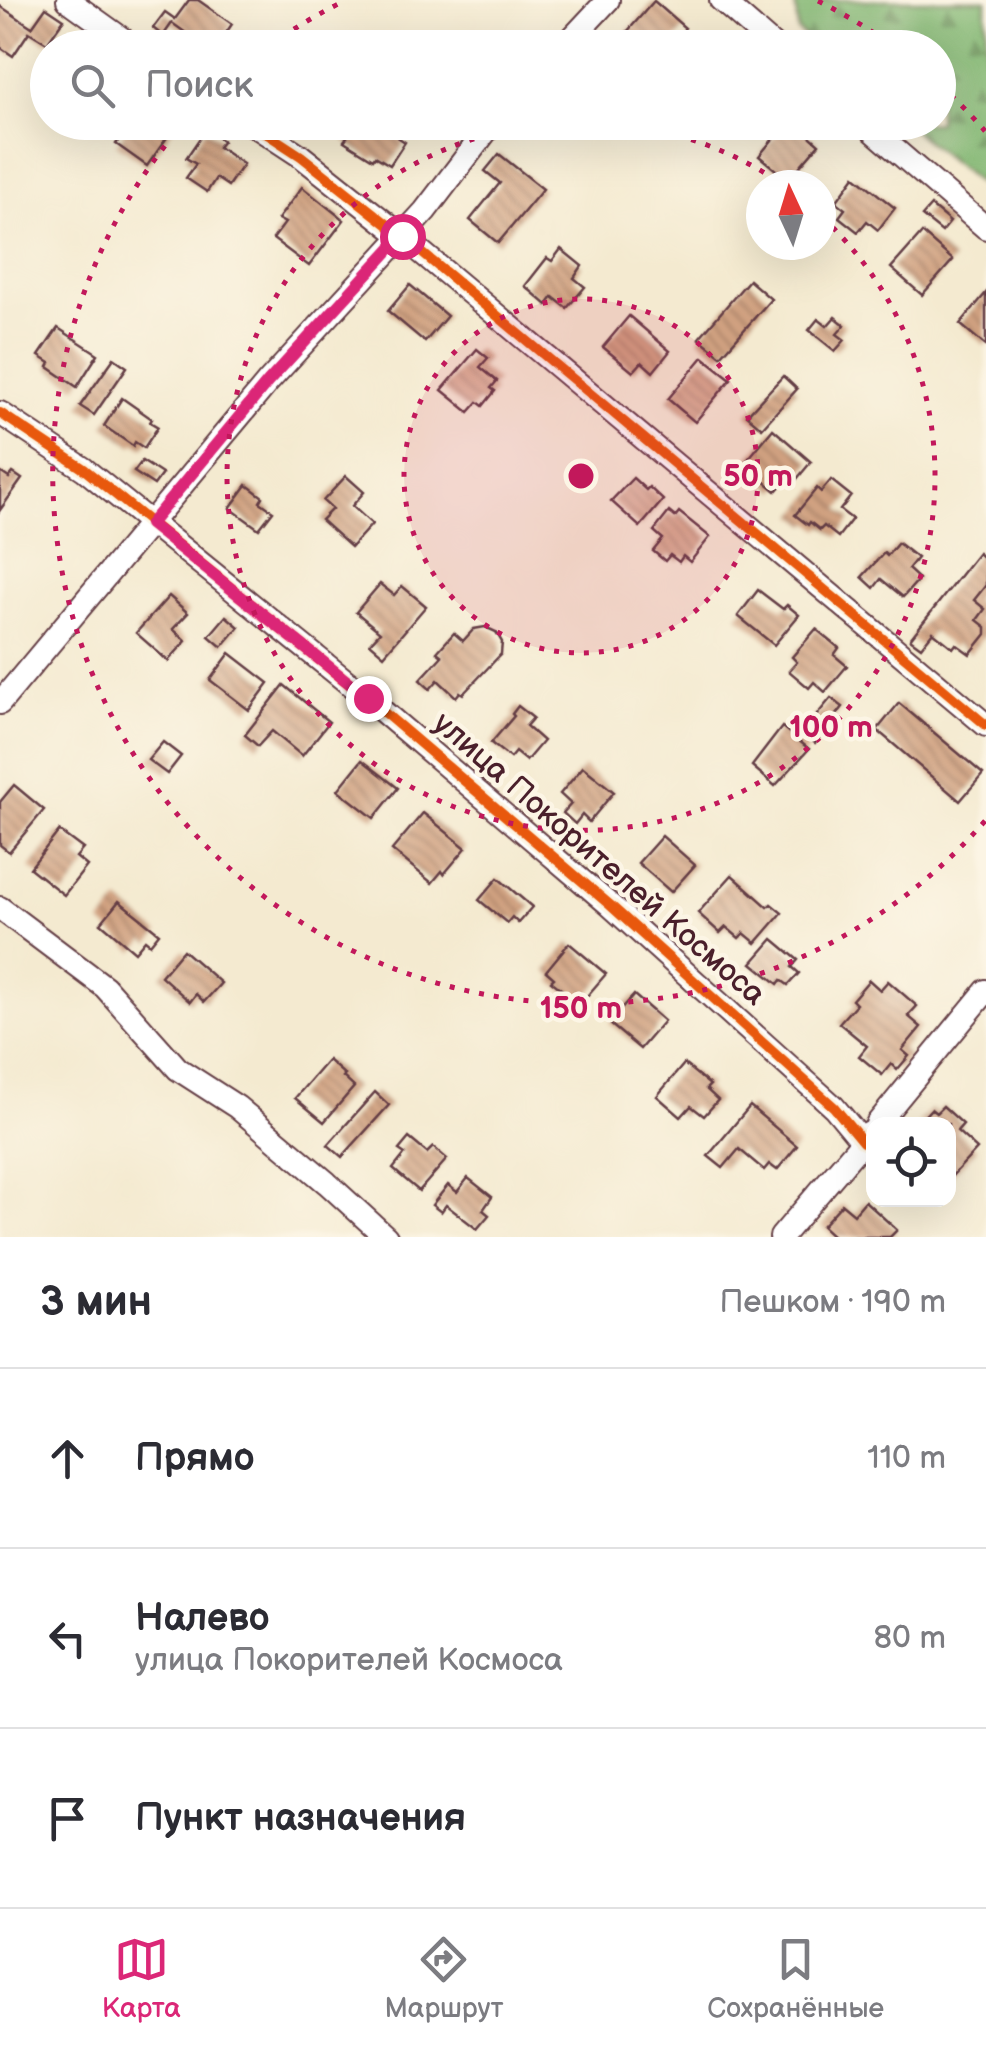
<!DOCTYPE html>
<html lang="ru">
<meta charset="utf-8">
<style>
body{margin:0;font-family:"Balsamiq Sans",sans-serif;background:#f7f7f7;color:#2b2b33}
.controls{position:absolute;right:30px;bottom:30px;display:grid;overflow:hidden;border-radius:20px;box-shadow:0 10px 40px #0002}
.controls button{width:90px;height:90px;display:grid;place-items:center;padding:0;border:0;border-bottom:2px solid #e1e1e2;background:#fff;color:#2b2b33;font:50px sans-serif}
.compass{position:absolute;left:746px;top:170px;width:90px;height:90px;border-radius:50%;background:#fff;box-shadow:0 10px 40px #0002;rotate:356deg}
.stop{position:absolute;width:30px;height:30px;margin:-22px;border:8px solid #db2777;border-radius:50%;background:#fff}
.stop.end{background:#db2777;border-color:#fff;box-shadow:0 2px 10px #0008}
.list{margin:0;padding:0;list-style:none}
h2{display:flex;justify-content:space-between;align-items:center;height:130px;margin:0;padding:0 40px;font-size:42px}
h2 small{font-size:32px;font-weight:400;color:#7c7c81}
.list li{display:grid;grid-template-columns:65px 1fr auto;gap:30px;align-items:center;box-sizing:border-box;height:180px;padding:0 40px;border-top:2px solid #e1e1e2}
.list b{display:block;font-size:38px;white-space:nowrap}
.list p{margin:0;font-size:32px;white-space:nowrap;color:#7c7c81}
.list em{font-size:32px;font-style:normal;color:#7c7c81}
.icon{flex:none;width:55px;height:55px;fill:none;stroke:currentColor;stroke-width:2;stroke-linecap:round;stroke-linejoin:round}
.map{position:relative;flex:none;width:986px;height:1237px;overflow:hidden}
.search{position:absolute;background:#fff;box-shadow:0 10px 40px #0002;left:30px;right:30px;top:30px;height:110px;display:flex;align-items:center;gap:25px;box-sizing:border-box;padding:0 35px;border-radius:55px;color:#7c7c81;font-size:38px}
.sheet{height:670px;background:#fff}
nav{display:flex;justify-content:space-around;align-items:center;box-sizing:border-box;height:140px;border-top:2px solid #e1e1e2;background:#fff;font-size:28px;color:#7c7c81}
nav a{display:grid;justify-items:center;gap:5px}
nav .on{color:#db2777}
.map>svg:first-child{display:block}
</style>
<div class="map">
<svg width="986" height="1237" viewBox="0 0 986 1237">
<defs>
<pattern id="forest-firs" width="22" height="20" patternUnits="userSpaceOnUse" patternTransform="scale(2.5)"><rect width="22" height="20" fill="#84b874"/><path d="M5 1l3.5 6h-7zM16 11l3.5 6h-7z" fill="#6e955f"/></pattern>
<pattern id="building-back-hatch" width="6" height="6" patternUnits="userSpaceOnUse" patternTransform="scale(2.5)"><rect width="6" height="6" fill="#d0a180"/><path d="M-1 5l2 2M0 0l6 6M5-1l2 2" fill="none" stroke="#ab8369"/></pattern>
</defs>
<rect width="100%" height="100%" fill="#fcf5e5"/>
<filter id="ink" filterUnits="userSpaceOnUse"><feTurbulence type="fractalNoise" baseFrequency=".01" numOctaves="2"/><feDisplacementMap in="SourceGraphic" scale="20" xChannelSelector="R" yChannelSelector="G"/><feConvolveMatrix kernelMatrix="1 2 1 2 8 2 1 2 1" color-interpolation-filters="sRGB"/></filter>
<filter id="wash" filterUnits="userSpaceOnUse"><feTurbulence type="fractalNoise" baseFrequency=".0048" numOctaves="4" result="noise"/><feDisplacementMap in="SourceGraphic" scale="40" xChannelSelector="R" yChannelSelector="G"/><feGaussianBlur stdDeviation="2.25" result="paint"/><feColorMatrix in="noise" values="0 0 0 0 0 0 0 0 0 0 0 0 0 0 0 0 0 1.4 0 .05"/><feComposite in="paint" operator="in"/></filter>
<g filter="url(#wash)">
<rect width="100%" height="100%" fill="#f4ead0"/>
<path fill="url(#forest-firs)" stroke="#676c50" stroke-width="2.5" d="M795,0h191v189l-82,-66 34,-1v-74l-121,-1 -19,-16z"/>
<g id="blocks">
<g fill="url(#building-back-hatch)">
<path d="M189,0h9l34,24 -16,24h-9l-35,-25 -9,13 -10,-8 12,-16 10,7z"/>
<path d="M654,1l31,27 -17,20h-55z"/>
<path d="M0,6l32,21 14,-20 18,12 -17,24 -18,-11 -16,24 -13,-9z"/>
<path d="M276,37l15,11h-22z"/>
<path d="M121,122h49l5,4 -28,40 -31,-22 8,-11 -7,-5z"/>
<path d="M325,122h50l30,20 -15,23 -15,-9 -2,3 -29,-18 3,-4z"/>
<path d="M787,122h7l25,22 -31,36 -29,-24z"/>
<path d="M206,129l17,12 -5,6 25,17 -15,22 -12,-8 -9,14 -21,-14 10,-14 -10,-6z"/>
<path d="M499,154l44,35 -45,54 -28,-23 30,-37 -15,-12z"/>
<path d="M855,176l40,32 -17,22 -11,-9 -9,11 -19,-15 6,-8 -9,-7z"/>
<path d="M302,187l42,33 -35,46 -36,-27 12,-16 -7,-4z"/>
<path d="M931,206l19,16 -8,10 -20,-16z"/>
<path d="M922,233l31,27 -31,35 -31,-27z"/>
<path d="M561,249l21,17 -8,12 11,9 -18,21 -14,-11 -6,8 -22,-19 22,-28 5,3z"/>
<path d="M749,280l22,19 -50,57 -22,-18z"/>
<path d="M410,285l37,31 -22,26 -37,-31z"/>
<path d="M986,293v53l-26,-22z"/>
<path d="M629,316l41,35 -17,21 -11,-10 -9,10 -30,-25z"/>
<path d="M835,317l10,8 -8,9 8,6 -10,11 -26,-21 9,-11 9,7z"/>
<path d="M58,328l40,26 -21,33 -29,-20 2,-4 -11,-7z"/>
<path d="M477,349l11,9 -8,9 17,14 -6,7 4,3 -12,15 -5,-4 -9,10 -27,-22z"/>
<path d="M703,357l28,22 -36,43 -27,-23z"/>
<path d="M114,358l13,9 -33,48 -14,-9z"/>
<path d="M783,376l14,13 -35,39 -15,-13z"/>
<path d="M122,398l30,21 -2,3 8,5 -14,21 -9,-6 -2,4 -29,-20z"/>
<path d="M773,429l38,33 -15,18 -6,-5 -14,16 -32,-27z"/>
<path d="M142,461l20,13 -8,11 -20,-13z"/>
<path d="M0,472l9,6 4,-5 9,6 -22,31z"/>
<path d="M346,476l18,16 -12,14 20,18 -21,23 -30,-27 11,-11 -9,-8z"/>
<path d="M633,478l13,12 3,-3 14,13 -23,27 -29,-26z"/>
<path d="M831,480l20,16 -11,14 12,9 -14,18 -14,-11 -4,4 -10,-8 -2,3 -13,-10 22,-27 4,4z"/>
<path d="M247,485l16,12 -3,5 13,9 -14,18 -29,-21z"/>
<path d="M669,512l6,5 4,-5 31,25 -20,25 -7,-6 -4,6 -9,-7 -5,6 -12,-10 10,-12 -9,-8z"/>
<path d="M898,543l19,15 -9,11 11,10 -16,18 -22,-18 -7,9 -12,-11 22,-24 3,3z"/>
<path d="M978,553l8,7v25l-12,15 11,9 -8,11 9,7v7l-16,20 -14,-10 -3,4 -20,-16 -12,15 -11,-8z"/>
<path d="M380,584l14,11 8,-9 24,20 -42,49 -14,-12 10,-11 -24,-20z"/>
<path d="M758,590l25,19 4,-4 12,10 -25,30 -36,-29z"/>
<path d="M169,596l19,17 -15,16 13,12 -18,20 -32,-28z"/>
<path d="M226,616l13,11 -17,20 -13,-11z"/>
<path d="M485,627l11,5 6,10 -1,12 -38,40 -3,-2 -4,5 -18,-17 -8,9 -10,-9 22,-24 -5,-4 17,-19 9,8 11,-12z"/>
<path d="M816,629l23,19 -5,7 13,11 -22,26 -11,-10 -5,6 -20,-17 8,-9 -5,-5z"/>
<path d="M230,653l39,30 -20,27 -39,-30z"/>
<path d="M284,685l45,37 -27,34 -30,-25 -14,15 -13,-11z"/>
<path d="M831,698l12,9 -28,36 -13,-10z"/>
<path d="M899,703l84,71 -23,27 -83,-71z"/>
<path d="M518,706l15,12 -7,8 17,15 -17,20 -11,-9 -5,6 -19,-15 23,-27 -2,-2z"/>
<path d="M782,727l27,22 -34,37 -23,-20z"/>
<path d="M163,742l18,14 -14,18 -19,-14z"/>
<path d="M362,760l36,28 -24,30 -36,-28z"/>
<path d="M583,767l31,25 -25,30 -7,-7 -7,9 -12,-11 8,-9 -11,-10z"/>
<path d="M14,785l30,25 -35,42 -9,-7v-43z"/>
<path d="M423,813l43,35 -22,26 -2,-3 -10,12 -40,-33z"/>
<path d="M59,831l24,18 -7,8 11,9 -23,29 -34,-27z"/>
<path d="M662,836l33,29 -24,27 -33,-29z"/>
<path d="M732,875l36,32 3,-3 11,9 -26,30 -12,-10 -5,5 -13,-11 -6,6 -22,-20z"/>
<path d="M498,878l34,29 -14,16 -6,-6 -5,6 -28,-23z"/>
<path d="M119,901l40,32 -9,11 -5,-4 -10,12 -34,-29z"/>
<path d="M773,939l25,21 -6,7 7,6 -11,12 -7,-5 -3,4 -26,-21z"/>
<path d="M569,943l37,31 -26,30 -29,-23 3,-3 -8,-7z"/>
<path d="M183,950l38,33 -17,19 -8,-8 -6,8 -29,-26z"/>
<path d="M869,980l11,10 8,-9 29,25 -9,10 13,11 -19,23 7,6 -12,14 -6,-6 -9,11 -23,-19 8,-10 -28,-23 17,-19 -4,-4z"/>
<path d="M634,995l30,26 -24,28 -31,-26z"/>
<path d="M328,1060l17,15 -2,2 11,10 -30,35 -29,-24z"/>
<path d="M684,1064l26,21 -4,4 12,11 -14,16 -13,-10 -10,11 -24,-21z"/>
<path d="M375,1092l14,13 -47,52 -14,-12z"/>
<path d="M750,1106l47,40 -20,24 -8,-6 -5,6 -25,-21 -16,19 -15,-12z"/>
<path d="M943,1106l20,18 -6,7 20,18 -29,31v-56h-31l14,-15 5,4z"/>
<path d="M409,1138l18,15 6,-6 14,12 -28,32 -26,-22 12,-15 -6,-4z"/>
<path d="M468,1178l24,19 -9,13 6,5 -12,14 -31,-24 -5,7 -9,-7 16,-20 9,7z"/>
<path d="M865,1201l32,29 -7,7h-56l-12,-11 20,-22 12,10z"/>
</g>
</g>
</g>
<g filter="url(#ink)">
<use href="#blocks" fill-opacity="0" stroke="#643d44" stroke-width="2.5"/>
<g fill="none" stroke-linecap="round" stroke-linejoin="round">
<g stroke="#643d44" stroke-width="26">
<g id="minor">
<path d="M68,0l67,48"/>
<path d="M721,0l55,48"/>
<path d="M563,48l45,-48"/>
<path d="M249,122l52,34 101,80 584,489"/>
<path d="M863,122l123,106"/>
<path d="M0,413l84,56 283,229 243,207 224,202 29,35"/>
<path d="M0,703l268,-321 157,-171 68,-89"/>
<path d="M0,908l105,79 73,82 59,38 90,76 59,54"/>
<path d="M877,1124l109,-133"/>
<path d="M781,1237l89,-104"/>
</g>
</g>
<use href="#minor" stroke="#fff" stroke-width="22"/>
<g stroke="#fcf5e5" stroke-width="16">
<g id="cycleway">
<path d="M249,122l52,34 101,80 584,489"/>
<path d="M0,413l84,56 283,229 243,207 224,202 29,35"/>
</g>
</g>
<use href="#cycleway" stroke="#e8590c" stroke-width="10"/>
</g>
</g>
<g fill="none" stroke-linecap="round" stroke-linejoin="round" filter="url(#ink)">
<path stroke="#db2777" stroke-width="12" d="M368,698l-218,-174 118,-142 134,-146"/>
</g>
<circle cx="581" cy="476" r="177" fill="#c2185b" fill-opacity=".12"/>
<g fill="none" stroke="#c2185b" stroke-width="5" stroke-dasharray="5 10">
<circle cx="581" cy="476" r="177"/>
<path d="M603 123A354 354 0 0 1 782 184M822 217A354 354 0 1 1 559 123"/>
<path d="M985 821A531 531 0 1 1 183 124M269 46A531 531 0 0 1 344 1M818 1A531 531 0 0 1 893 46M940 85A531 531 0 0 1 985 131"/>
</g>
<g text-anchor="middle" stroke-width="9" stroke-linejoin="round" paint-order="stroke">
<g font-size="32" fill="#4a1f2b" stroke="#fcf5e5">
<text transform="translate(600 858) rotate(41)" y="11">улица Покорителей Космоса</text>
</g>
</g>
<circle cx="581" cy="476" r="15" fill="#c2185b" stroke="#fcf5e5" stroke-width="5"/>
<g font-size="30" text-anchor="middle" font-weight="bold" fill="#c2185b" stroke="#fcf5e5" stroke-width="9" stroke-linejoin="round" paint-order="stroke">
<text x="758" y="486">50 m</text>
<text x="831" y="737">100 m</text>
<text x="581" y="1018">150 m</text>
</g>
</svg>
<div class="controls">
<button><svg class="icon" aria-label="locate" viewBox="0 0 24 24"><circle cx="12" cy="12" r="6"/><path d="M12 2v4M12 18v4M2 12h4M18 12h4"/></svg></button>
</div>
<svg class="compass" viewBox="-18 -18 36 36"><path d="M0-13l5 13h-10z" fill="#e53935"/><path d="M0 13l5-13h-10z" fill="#7c7c81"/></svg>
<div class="stop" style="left:402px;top:236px"></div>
<div class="stop end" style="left:368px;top:698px"></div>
<div class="search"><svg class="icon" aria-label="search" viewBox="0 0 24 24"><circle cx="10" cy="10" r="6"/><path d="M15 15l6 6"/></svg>Поиск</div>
</div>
<section class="sheet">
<h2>3 мин<small>Пешком · 190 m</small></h2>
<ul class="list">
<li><svg class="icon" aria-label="ahead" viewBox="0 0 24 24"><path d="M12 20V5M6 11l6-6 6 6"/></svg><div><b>Прямо</b></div><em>110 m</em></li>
<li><svg class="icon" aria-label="left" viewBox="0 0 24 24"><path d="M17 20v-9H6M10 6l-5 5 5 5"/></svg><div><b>Налево</b><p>улица Покорителей Космоса</p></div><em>80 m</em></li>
<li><svg class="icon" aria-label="arrive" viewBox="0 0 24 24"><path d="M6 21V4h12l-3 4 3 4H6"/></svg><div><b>Пункт назначения</b></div></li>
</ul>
</section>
<nav>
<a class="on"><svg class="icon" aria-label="map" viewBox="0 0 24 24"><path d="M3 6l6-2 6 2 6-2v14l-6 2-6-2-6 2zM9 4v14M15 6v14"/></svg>Карта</a>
<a><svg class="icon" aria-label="directions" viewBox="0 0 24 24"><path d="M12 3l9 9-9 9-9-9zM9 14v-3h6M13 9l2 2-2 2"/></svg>Маршрут</a>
<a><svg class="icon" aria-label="saved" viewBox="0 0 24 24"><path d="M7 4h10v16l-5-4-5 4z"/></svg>Сохранённые</a>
</nav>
